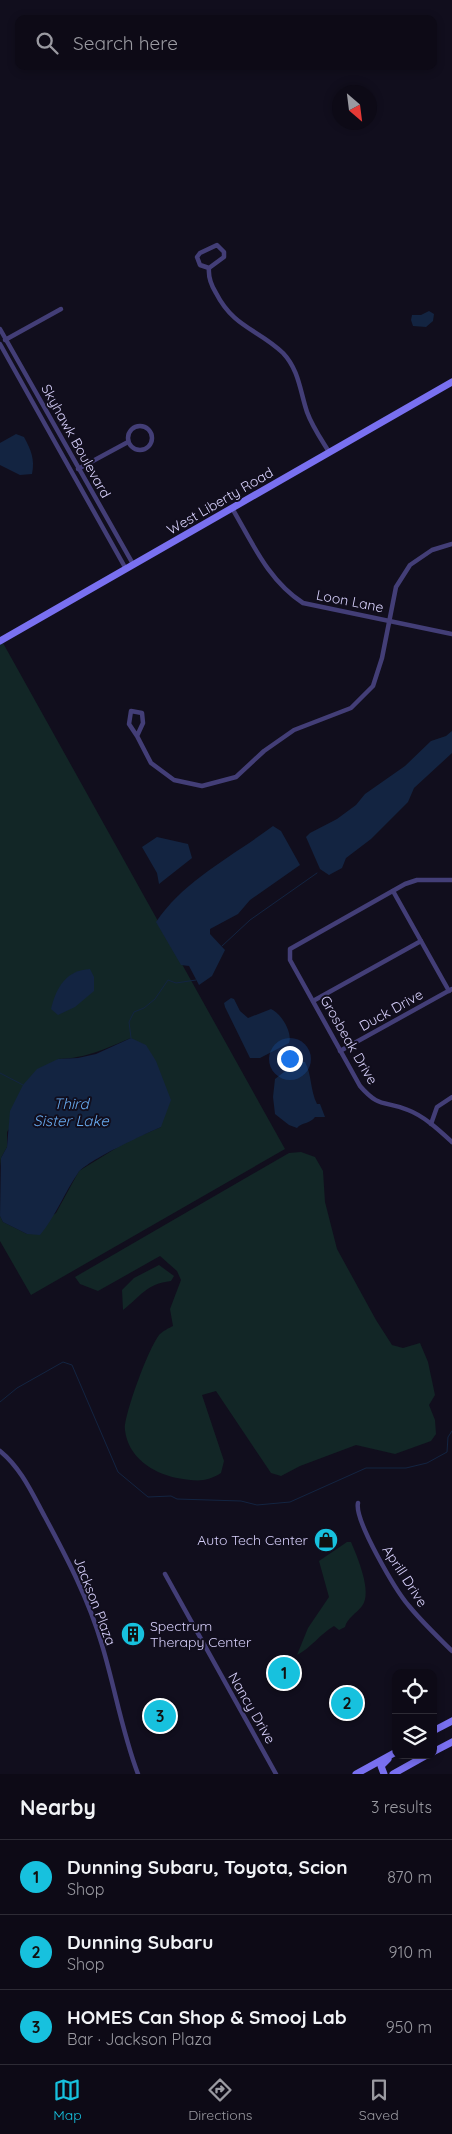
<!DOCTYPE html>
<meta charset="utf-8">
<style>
body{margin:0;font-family:Quicksand,sans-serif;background:#16131f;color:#f1f3f6}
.controls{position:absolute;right:15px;bottom:15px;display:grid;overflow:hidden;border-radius:10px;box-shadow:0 2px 8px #0003}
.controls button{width:45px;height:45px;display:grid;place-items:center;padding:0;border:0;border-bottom:1px solid #2d2b35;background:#0d0a16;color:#f1f3f6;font:25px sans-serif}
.compass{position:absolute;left:332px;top:85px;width:45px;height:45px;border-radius:50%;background:#0d0a16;box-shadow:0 2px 8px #0003;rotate:152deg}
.you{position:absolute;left:289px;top:1058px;width:18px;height:18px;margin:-12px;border:4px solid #fff;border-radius:50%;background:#1a73e8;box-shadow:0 0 0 8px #1a73e833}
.badge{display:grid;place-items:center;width:32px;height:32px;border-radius:50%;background:#17c1de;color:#111;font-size:16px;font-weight:700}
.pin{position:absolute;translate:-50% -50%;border:2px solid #fff;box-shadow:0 1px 5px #0006}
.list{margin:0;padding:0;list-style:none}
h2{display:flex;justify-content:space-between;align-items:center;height:65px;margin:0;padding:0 20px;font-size:21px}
h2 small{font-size:16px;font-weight:400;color:#9a9aa1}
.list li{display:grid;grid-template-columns:32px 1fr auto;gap:15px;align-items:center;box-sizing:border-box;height:75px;padding:0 20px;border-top:1px solid #2d2b35}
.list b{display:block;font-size:19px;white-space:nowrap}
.list p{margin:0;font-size:16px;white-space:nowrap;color:#9a9aa1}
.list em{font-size:16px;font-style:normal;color:#9a9aa1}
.icon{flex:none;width:28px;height:28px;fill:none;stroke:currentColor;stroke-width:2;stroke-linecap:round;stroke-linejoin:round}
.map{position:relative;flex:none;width:452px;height:1774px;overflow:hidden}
.search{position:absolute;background:#0d0a16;box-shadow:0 2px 8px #0003;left:15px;right:15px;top:15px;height:55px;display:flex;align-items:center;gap:12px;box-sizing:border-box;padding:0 18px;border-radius:10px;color:#9a9aa1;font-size:19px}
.sheet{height:290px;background:#0d0a16}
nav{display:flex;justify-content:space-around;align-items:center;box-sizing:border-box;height:70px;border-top:1px solid #2d2b35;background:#0d0a16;font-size:14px;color:#9a9aa1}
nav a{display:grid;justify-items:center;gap:2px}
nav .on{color:#17c1de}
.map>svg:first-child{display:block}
</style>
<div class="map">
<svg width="452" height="1774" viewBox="0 0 452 1774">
<rect width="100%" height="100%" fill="#110e1d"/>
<g fill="#122626">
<path d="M3,643l282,506 -254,146 -31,-54v-25l3,6 24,12 29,-21 23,-42 47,-29 35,-15 -30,-89c-27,11 -43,20 -73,21l-51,73v15l-6,11 -1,9v-522z"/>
<path d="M301,1152l14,5 8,14 2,31 12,47 39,71 16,25 11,3 17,-5 8,19 7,33 -6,10 6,15 1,14 -5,7 -36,13 -39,-9 -56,21 -19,10 -10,-3 -55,-82 -14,4 22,66 -3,12c-16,10 -25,8 -44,5 -25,-5 -49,-21 -52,-48 -2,-13 25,-86 35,-96 3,-3 9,-6 13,-8l-3,-17 11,-29 -4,-9 -17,-15 -62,35 -18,-7 -5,-7 214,-124z"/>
<path d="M159,1265l15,11 -3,5c-25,3 -30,15 -48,29l-1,-20 12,-12z"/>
<path d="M347,1542h4c6,14 22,51 11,64 -5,7 -15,12 -17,21l-6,3 -5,-4c-14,8 -23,22 -37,29l11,-27 21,-31 -10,-36z"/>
</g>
<g fill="#132441">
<path d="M429,311l5,3 -1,7 -7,6 -13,-1 -2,-6 1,-5h9z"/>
<path d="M16,434l8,3c7,13 11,22 8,37l-12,1 -20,-10v-22z"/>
<path d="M452,731v22l-38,35 -6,14 -37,37 -25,19 -4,10 -13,7 -9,-6 -14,-32 4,-4 27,-14 19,-14 9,-11 40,-28 26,-25 15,-5z"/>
<path d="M273,826l8,5 19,34 -50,35 -12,14 -28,15v5l15,16 -13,26 -13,9 -10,-19 -8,-1 -25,-43c28,-42 77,-66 117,-96z"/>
<path d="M157,837l31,7 4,14 -33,26 -2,-11 -15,-26z"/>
<path d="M90,969l4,8v14l-19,16 -17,8 -7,-6c5,-21 15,-39 39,-40z"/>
<path d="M231,998l3,1 6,12 8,7 23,-9c10,4 22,24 18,34l-29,15h-10l-25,-51 -1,-4z"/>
<path d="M131,1038l15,7 10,16 15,39 -10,27c-16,7 -75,34 -83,46 -14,20 -22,43 -38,62l-13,-1 -24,-12 -3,-6 1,-58 6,-11 3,-36 13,-26 14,-16 21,-10 20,-1 18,-4z"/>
<path d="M297,1062h8c7,13 5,28 12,42h3l5,13h-10c-5,7 -13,5 -18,11l-8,-3 -14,-11 -2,-17 2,-18z"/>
</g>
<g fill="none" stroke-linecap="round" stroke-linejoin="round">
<g stroke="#132441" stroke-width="1">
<path d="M222,946l28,-26 67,-47"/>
<path d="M131,1038l-2,-16 5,-10 10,-4 11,-9 13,-19 8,3 20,-3"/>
<path d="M0,1073l23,12"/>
<path d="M0,1402l17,-14 46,-26 9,3 46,107 30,25 23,-1 6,3 64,2 16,4 33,-3 76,-34h40l21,-5 20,-11 1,-15 4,-6"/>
</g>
<g stroke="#433e77" stroke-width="4.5">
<path d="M209,268l-9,-3 -3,-8 3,-4 17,-8 7,7v5l-15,11c-1,10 2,17 7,25 18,35 42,36 67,60 16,17 17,38 24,59 5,14 14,27 22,40"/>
<path d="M0,329l133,235"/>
<path d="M5,340l56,-31"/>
<path d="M0,344l126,225"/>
<circle cx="140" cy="438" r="12"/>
<path d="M78,469l50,-27"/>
<path d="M232,508c21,36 36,72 71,95l149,31"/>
<path d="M137,736l-8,-12 2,-13 11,2 1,10 -6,13 14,27 23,17 28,6 34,-9 28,-26 30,-21 57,-22 22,-22 9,-28 14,-71 14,-22 22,-15 20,-6"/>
<path d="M452,880h-35l-12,4 -115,65v11l70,126c20,23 24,14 48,24 16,6 31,20 44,32"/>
<path d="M393,891l56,100"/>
<path d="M313,1001l108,-60"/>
<path d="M340,1051l112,-62"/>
<path d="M431,1124l6,-17 15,-10"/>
<path d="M0,1451c21,17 32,42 45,66 22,41 44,83 57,128 13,43 20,87 36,129"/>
<path d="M358,1503c-4,17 38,88 51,103 13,16 28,30 43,45"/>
<path d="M165,1574l111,200"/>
</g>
<g stroke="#7970f0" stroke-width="7">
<path d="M0,641l452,-259"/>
<path d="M433,1731l19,-10"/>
<path d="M433,1752l19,-10"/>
<path d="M356,1774l40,-22"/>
<path d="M384,1774l-3,-8 7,-7"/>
<path d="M393,1774l34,-19"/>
</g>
</g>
<defs>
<g id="shop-disc" transform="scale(1.25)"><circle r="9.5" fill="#17c1de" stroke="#110e1d"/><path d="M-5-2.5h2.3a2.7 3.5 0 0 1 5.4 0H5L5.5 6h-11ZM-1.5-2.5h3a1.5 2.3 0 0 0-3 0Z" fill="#111"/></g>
<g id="building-disc" transform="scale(1.25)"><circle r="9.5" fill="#17c1de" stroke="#110e1d"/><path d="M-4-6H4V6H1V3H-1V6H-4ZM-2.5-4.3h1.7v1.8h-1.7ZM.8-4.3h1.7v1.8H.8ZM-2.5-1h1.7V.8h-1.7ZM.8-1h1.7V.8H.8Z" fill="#111"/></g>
</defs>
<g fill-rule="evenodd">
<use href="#shop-disc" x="326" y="1540"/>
<use href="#building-disc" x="133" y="1634"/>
</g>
<g text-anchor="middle" stroke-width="4" stroke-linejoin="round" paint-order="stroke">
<g font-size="14" fill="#d6cffa" stroke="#110e1d">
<text transform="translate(76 441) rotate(61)" y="5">Skyhawk Boulevard</text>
<text transform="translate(220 501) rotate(-30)" y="5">West Liberty Road</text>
<text transform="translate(350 601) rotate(11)" y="5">Loon Lane</text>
<text transform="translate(391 1010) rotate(-29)" y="5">Duck Drive</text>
<text transform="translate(349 1040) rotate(60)" y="5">Grosbeak Drive</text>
<text transform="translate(405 1576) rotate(57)" y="5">Aprill Drive</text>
<text transform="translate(95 1601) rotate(69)" y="5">Jackson Plaza</text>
<text transform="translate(252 1708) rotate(60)" y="5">Nancy Drive</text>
</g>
<g font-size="14" fill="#d6cffa" stroke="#110e1d" text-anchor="end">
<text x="308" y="1545">Auto Tech Center</text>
<text x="150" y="1631" text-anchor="start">Spectrum<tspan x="150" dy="16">Therapy Center</tspan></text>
</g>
<g font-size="15" font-style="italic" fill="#68aaef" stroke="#110e1d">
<text x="71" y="1109">Third<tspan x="71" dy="17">Sister Lake</tspan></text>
</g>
</g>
</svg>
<div class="controls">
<button><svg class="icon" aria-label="locate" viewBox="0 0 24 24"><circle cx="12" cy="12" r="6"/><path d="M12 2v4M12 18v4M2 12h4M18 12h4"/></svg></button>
<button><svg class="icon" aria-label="layers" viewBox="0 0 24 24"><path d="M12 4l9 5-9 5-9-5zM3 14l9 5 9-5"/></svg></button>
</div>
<svg class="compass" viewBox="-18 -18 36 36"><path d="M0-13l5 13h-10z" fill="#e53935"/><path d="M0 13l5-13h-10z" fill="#9a9aa1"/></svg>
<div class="you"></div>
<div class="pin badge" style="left:284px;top:1673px">1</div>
<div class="pin badge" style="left:347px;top:1703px">2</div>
<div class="pin badge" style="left:160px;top:1716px">3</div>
<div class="search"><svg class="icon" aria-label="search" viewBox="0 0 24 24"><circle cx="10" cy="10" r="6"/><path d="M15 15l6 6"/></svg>Search here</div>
</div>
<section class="sheet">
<h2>Nearby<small>3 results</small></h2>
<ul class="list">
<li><span class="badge">1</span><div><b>Dunning Subaru, Toyota, Scion</b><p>Shop</p></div><em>870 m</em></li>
<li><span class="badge">2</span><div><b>Dunning Subaru</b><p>Shop</p></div><em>910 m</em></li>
<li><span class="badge">3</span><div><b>HOMES Can Shop &amp; Smooj Lab</b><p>Bar · Jackson Plaza</p></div><em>950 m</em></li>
</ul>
</section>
<nav>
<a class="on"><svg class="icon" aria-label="map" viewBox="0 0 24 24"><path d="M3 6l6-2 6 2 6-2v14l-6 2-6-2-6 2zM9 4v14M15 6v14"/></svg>Map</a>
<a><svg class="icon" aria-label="directions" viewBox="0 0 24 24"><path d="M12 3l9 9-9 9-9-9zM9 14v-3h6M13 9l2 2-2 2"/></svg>Directions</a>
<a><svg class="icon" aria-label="saved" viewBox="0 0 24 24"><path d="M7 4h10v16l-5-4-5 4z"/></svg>Saved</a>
</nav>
